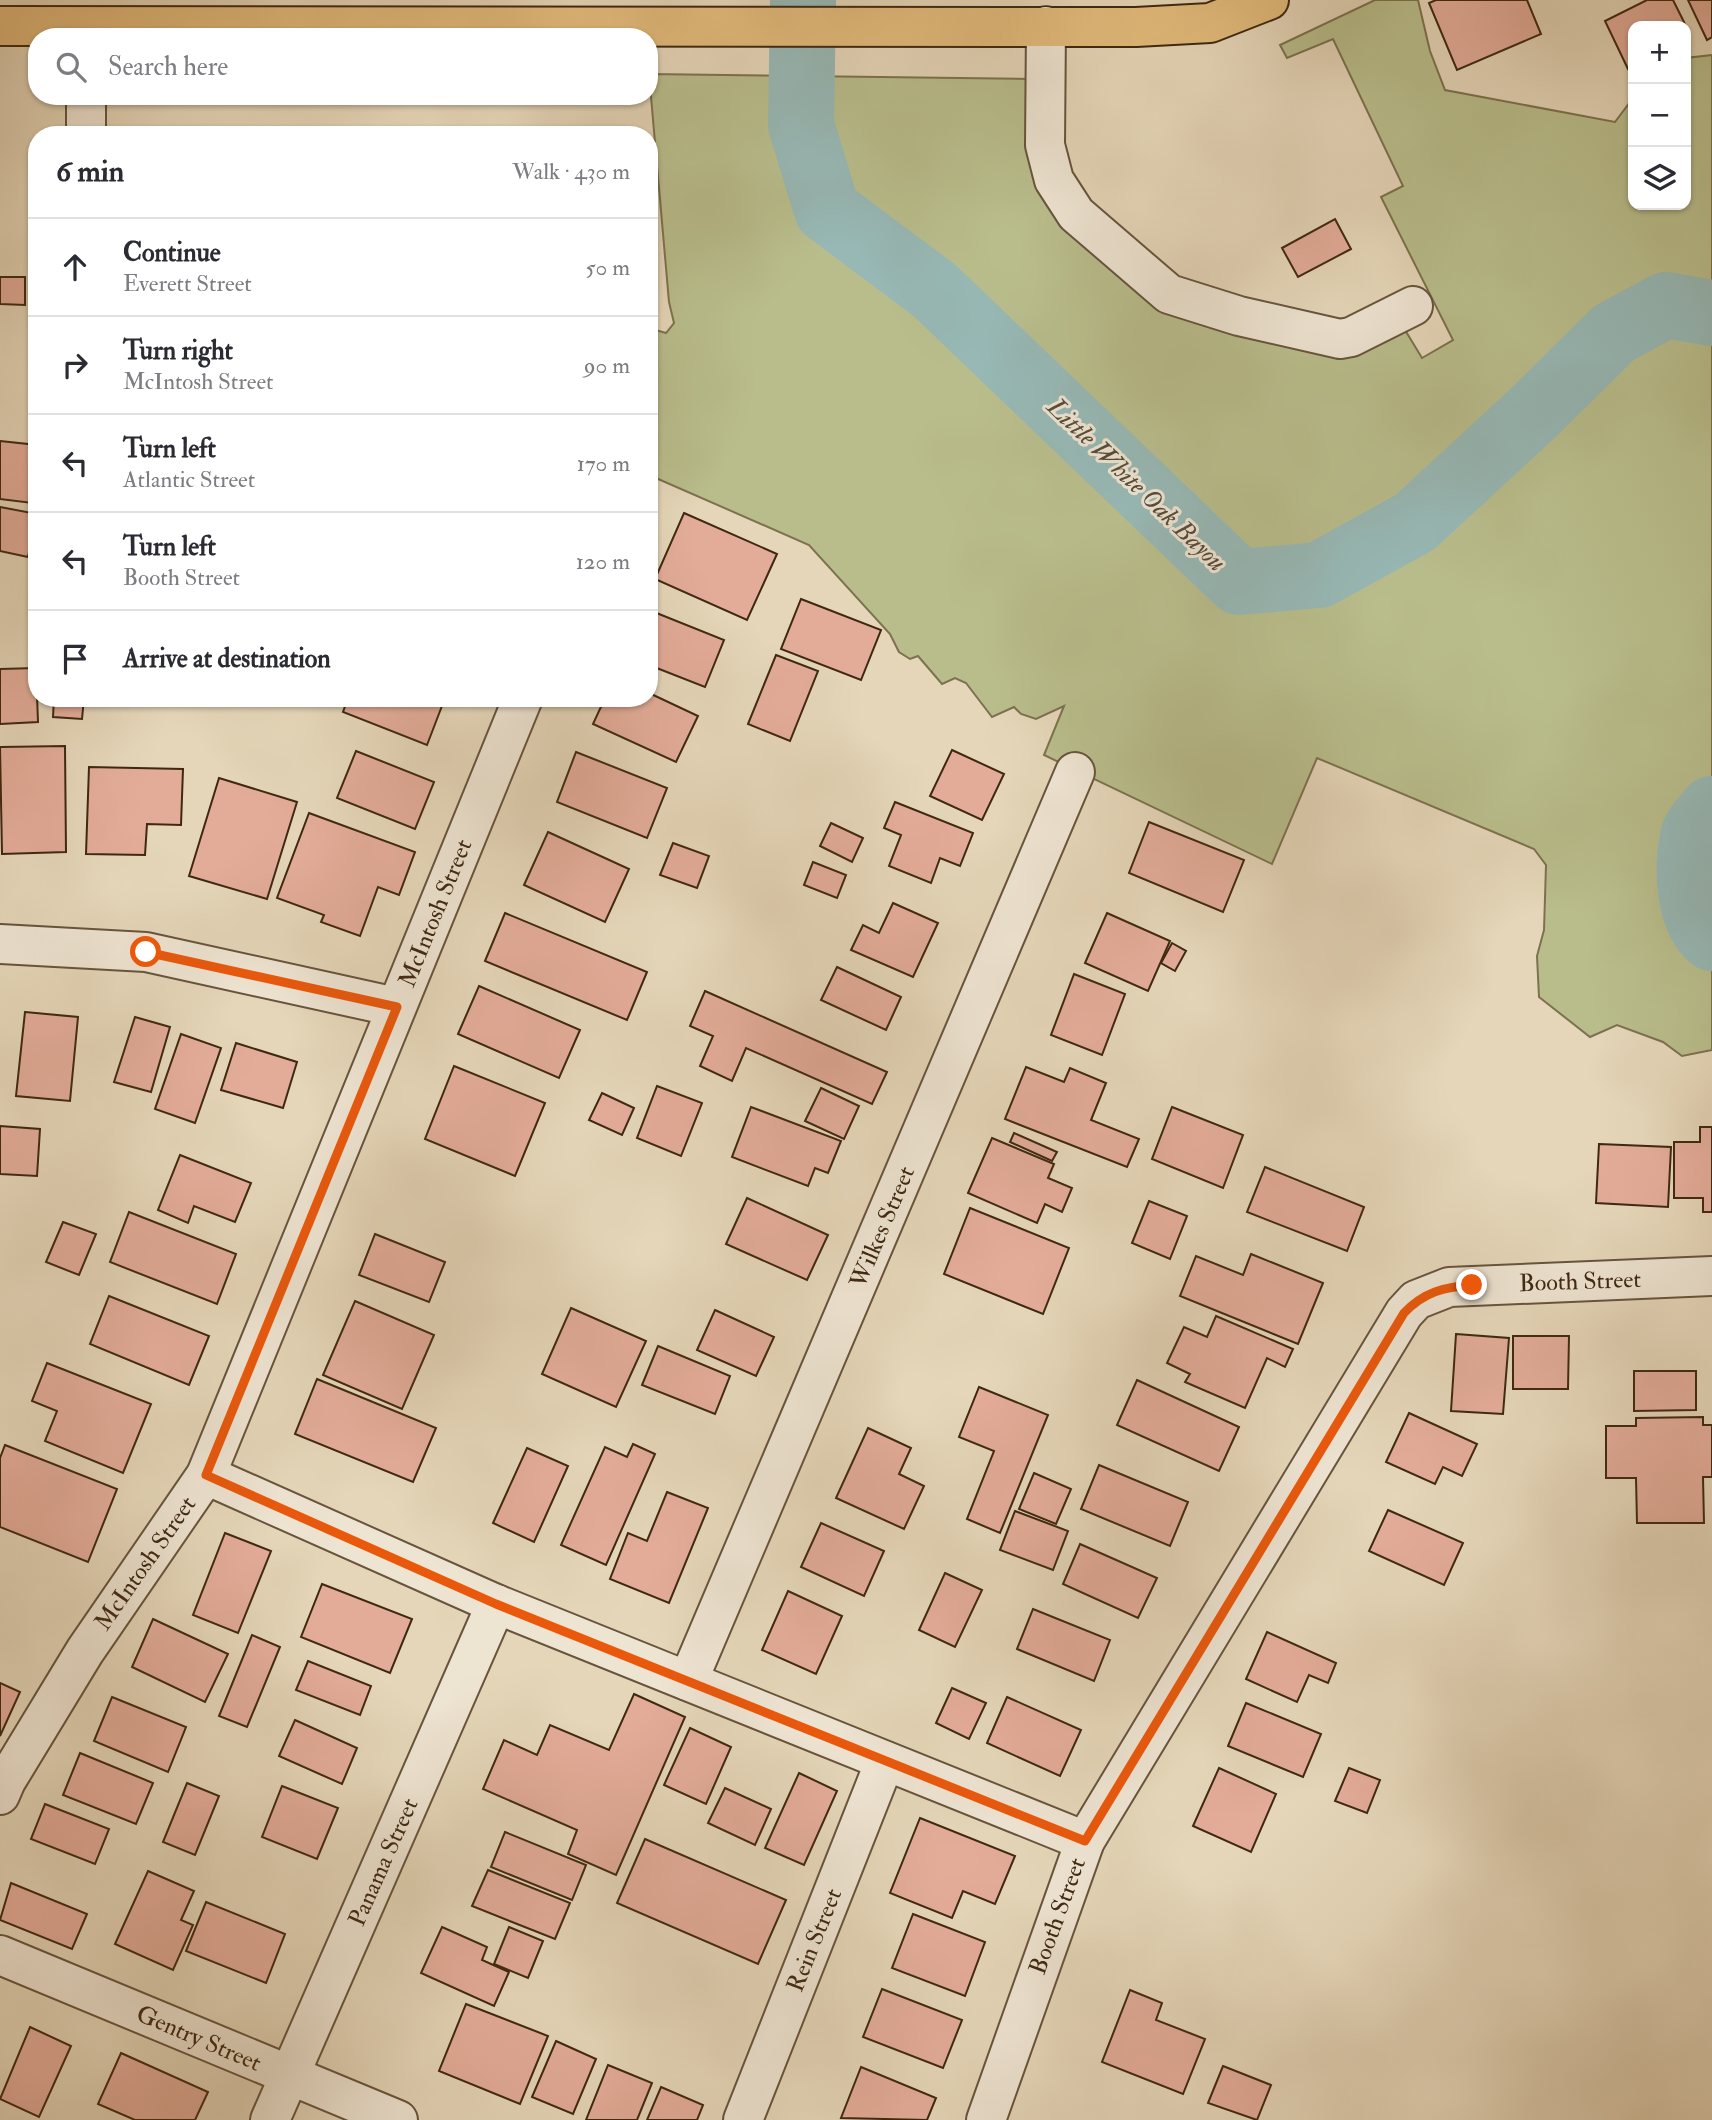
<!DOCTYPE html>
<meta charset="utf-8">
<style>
body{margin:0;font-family:"IM FELL Double Pica",serif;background:#f7f7f7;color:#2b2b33}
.controls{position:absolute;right:21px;top:21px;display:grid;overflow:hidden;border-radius:14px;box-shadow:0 2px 5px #0004}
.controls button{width:63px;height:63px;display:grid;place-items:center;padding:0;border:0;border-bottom:2px solid #e1e1e2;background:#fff;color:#2b2b33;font:35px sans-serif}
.stop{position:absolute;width:21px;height:21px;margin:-16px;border:5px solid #ea580c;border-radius:50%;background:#fff}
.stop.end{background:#ea580c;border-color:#fff;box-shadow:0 2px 7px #0008}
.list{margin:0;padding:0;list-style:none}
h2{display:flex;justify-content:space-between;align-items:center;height:91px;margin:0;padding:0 28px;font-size:30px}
h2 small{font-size:23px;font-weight:400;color:#7c7c81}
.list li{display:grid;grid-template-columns:46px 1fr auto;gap:21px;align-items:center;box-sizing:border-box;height:98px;padding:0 28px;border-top:2px solid #e1e1e2}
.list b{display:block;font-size:26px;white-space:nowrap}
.list p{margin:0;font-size:23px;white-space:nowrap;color:#7c7c81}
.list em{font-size:23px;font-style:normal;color:#7c7c81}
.icon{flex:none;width:38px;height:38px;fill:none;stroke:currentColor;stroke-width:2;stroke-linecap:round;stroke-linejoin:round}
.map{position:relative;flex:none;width:1712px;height:2120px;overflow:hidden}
.search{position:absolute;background:#fff;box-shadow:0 2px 5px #0004;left:28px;top:28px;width:630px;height:77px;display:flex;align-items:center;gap:18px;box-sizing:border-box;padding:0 24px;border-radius:28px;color:#7c7c81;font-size:26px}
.panel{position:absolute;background:#fff;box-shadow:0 2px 5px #0004;left:28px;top:126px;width:630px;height:581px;border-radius:28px}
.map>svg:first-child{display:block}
</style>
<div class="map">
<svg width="1712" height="2120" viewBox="0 0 1712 2120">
<rect width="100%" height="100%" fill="#e5d6b9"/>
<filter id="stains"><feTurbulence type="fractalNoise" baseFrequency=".00286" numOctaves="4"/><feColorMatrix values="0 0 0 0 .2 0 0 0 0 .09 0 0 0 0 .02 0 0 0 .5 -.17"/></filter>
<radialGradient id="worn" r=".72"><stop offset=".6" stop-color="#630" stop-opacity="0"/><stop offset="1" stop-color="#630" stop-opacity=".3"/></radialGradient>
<path fill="#b9bd8c" stroke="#7c724f" stroke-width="2" d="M1375,0h43l12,51 15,39 170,32 18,-24v107h53v-147l26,-3v995l-30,6 -19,-14 -46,-17 -27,12 -51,-40 -2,-41 7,-26 2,-65 -12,-16 -217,-91 -45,106 -228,-109 20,-49 -28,13 -15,-5 -7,-7 -22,10 -26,-34 -11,-5 -13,6 -24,-28 -8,3 -11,-7 -9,-18 -81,-89 -160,-70v-147l17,5 8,-10 -5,-21 -20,-228 383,5 5,87 113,125 255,39 17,28 31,-18 -72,-143 22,-11 -70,-147 -46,19 -7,-13z"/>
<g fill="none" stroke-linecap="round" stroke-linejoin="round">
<g stroke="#97b8b5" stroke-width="66">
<path d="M803,0l-2,125 26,85 107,80 305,292 80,-7 96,-53 118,-109 81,-80 52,-28 46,8"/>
<path d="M1712,809c-6,8 -17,18 -19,28 -6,29 -6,80 19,101"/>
</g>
</g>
<g fill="#e3ac99" stroke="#3f2812" stroke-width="2">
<path d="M1436,0h91l14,34 -84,36 -28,-67z"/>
<path d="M1647,0h26l13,26h-53v40l-5,3 -23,-48z"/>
<path d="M1688,0h24v37l-5,3z"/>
<path d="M1335,219l16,30 -53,28 -16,-29z"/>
<path d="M0,277h25v28l-25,-1z"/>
<path d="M0,441l37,4 -5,58 -32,-4z"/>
<path d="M0,507l37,7 -9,43 -28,-6z"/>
<path d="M684,513l93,41 -30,66 -92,-41z"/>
<path d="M801,599l80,31 -20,50 -80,-31z"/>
<path d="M649,610l75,30 -19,47 -56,-22z"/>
<path d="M776,655l42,16 -28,70 -42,-17z"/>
<path d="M36,668l2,54 -38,2v-55z"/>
<path d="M649,693l49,23 -22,46 -83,-38 12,-26h44z"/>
<path d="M54,698h30l-2,21 -29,-2z"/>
<path d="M348,698h97l-18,47 -84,-33z"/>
<path d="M65,746l1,106 -64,2 -2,-107z"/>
<path d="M952,750l52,24 -22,46 -52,-24z"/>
<path d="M356,751l78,31 -19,47 -78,-31z"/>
<path d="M576,752l91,36 -20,50 -90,-36z"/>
<path d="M89,767l94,2 -2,56 -34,-1 -2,31 -59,-1z"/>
<path d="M219,778l78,24 -30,97 -78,-23z"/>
<path d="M895,802l78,31 -13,33 -20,-8 -9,25 -42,-17 12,-31 -17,-7z"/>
<path d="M309,813l106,39 -16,43 -21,-8 -18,49 -39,-14 3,-7 -47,-17z"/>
<path d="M1149,822l95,38 -21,52 -94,-39z"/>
<path d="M831,823l32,15 -11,24 -32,-16z"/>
<path d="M548,832l81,37 -24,53 -81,-37z"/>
<path d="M673,843l36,13 -12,32 -37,-13z"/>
<path d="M813,862l33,13 -9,23 -33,-13z"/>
<path d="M893,903l45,20 -25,54 -62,-27 12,-25 16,8z"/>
<path d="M505,913l142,59 -20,48 -142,-59z"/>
<path d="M1107,913l63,28 -22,50 -63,-28z"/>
<path d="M1172,943l14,8 -11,20 -14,-8z"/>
<path d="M837,967l64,30 -15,33 -65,-30z"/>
<path d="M1074,974l51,20 -23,61 -51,-20z"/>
<path d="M479,986l101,44 -21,48 -101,-44z"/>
<path d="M705,991l182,81 -15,32 -126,-56 -14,33 -32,-15 13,-30 -23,-10z"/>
<path d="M25,1012l53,5 -8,84 -54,-5z"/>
<path d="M135,1017l35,10 -19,65 -37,-10z"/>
<path d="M181,1034l40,14 -26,75 -40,-14z"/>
<path d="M236,1043l61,19 -14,46 -62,-18z"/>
<path d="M454,1066l91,37 -30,73 -90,-37z"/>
<path d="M1026,1067l38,15 6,-14 36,15 -15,37 48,19 -12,28 -122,-48z"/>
<path d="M657,1086l45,17 -21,53 -44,-18z"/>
<path d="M821,1088l38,18 -15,33 -39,-18z"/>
<path d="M602,1093l32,15 -12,27 -33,-15z"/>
<path d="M751,1107l90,34 -13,32 -13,-5 -7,18 -76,-29z"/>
<path d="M1172,1107l71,28 -20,53 -71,-29z"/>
<path d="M0,1126l40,3 -3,47 -37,-2z"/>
<path d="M1700,1127h12v85h-9v-14h-29v-56h26z"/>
<path d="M1014,1133l43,19 -5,9 -42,-19z"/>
<path d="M992,1138l62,26 -6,14 24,10 -10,24 -17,-8 -8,19 -69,-30z"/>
<path d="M1599,1144l72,3 -3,60 -72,-4z"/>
<path d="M180,1155l71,28 -16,39 -41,-16 -6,17 -30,-13z"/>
<path d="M1265,1167l99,40 -17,44 -100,-39z"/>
<path d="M747,1198l81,37 -21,45 -81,-36z"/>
<path d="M1149,1201l38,15 -17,43 -38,-16z"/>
<path d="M970,1208l99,40 -26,66 -99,-40z"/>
<path d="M129,1212l107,42 -19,50 -107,-42z"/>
<path d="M63,1222l33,12 -17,41 -33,-13z"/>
<path d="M375,1234l70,28 -16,40 -70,-27z"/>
<path d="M1251,1254l72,29 -25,61 -118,-48 16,-40 47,19z"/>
<path d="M109,1296l100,40 -20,49 -99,-41z"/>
<path d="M355,1301l79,34 -32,74 -79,-34z"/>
<path d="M571,1308l75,33 -30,66 -74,-33z"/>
<path d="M715,1310l59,27 -18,39 -59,-26z"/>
<path d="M1216,1316l77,33 -8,18 -18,-9 -22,50 -60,-26 5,-8 -23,-11 17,-36 23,10z"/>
<path d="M1456,1334l53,4 -6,76 -52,-3z"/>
<path d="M1513,1336h56l-1,53h-55z"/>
<path d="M658,1346l72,30 -15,38 -73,-29z"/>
<path d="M47,1363l104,41 -28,69 -78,-32 12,-30 -25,-10z"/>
<path d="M1634,1371h62v39l-62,1z"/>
<path d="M317,1379l119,49 -23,54 -118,-48z"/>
<path d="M1137,1380l102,47 -20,44 -102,-46z"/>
<path d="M979,1387l69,28 -48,118 -33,-14 27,-68 -35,-14z"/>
<path d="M1409,1413l68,31 -15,32 -19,-9 -8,17 -49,-22z"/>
<path d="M1703,1417v8h9v52h-9l1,46h-67l-1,-45h-30v-52h30v-8z"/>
<path d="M868,1428l43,20 -12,26 25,12 -20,43 -68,-31z"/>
<path d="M633,1444l22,10 -49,111 -45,-20 44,-98 22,10z"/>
<path d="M5,1445l112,44 -29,73 -88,-35v-69z"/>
<path d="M527,1448l41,18 -34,76 -41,-19z"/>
<path d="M1099,1465l89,37 -18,44 -89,-37z"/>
<path d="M1034,1473l37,16 -15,35 -37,-15z"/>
<path d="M667,1492l41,16 -39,95 -59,-24 18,-46 19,8z"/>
<path d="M1388,1510l75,33 -19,42 -75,-34z"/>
<path d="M1015,1511l53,20 -15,39 -53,-20z"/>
<path d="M821,1523l63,28 -20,45 -63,-29z"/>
<path d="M225,1533l46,18 -33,82 -45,-18z"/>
<path d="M1080,1544l77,34 -19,40 -75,-34z"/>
<path d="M945,1573l37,17 -27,57 -36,-17z"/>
<path d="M322,1584l90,35 -22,54 -89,-36z"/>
<path d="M788,1591l54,25 -26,58 -54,-24z"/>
<path d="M1033,1609l77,31 -16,41 -77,-32z"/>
<path d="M153,1619l75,35 -23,48 -73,-35z"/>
<path d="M1267,1632l69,31 -8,20 -19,-8 -12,27 -51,-23z"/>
<path d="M252,1635l28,12 -33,80 -28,-11z"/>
<path d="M308,1661l63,25 -11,29 -64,-25z"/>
<path d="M0,1683l20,9 -20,44z"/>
<path d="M952,1688l34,15 -17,36 -33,-16z"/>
<path d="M634,1694l51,23 -69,158 -48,-21 9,-24 -94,-41 21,-49 33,15 13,-30 59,25z"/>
<path d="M112,1697l74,30 -18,45 -74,-31z"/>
<path d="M1007,1697l74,33 -21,46 -73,-33z"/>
<path d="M1246,1703l75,31 -18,43 -75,-31z"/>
<path d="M295,1720l62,28 -15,36 -63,-28z"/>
<path d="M690,1728l41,19 -25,57 -42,-19z"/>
<path d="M80,1753l73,30 -17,41 -73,-29z"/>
<path d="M1219,1768l57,26 -25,58 -58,-26z"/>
<path d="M1349,1768l31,12 -13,33 -32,-12z"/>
<path d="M799,1773l38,18 -33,74 -39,-17z"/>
<path d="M187,1783l32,13 -24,59 -32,-13z"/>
<path d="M282,1786l56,22 -21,51 -55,-22z"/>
<path d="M725,1788l46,21 -16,36 -47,-22z"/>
<path d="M45,1804l64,25 -14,35 -64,-25z"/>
<path d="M920,1818l95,38 -20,48 -32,-13 -11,27 -62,-25z"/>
<path d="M505,1832l81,33 -14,35 -81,-33z"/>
<path d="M645,1839l141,61 -28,64 -141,-61z"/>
<path d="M488,1870l82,33 -15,36 -83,-33z"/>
<path d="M148,1871l46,20 -13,29 12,5 -20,45 -58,-26z"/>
<path d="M11,1883l76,31 -15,35 -72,-29z"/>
<path d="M206,1902l79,32 -19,49 -80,-32z"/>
<path d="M913,1914l72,28 -20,54 -73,-28z"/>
<path d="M442,1927l45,20 -5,13 27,12 -15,34 -73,-33z"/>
<path d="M509,1927l34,14 -15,37 -34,-14z"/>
<path d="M882,1989l80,31 -19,48 -80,-31z"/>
<path d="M1130,1990l32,13 -6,17 49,19 -22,55 -81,-32z"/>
<path d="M466,2004l82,32 -28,68 -81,-33z"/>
<path d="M30,2027l41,19 -32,71 -39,-18z"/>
<path d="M556,2041l40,18 -23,55 -41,-17z"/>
<path d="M121,2053l87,39 -13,28h-60l-37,-16z"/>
<path d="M608,2065l44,18 -15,37h-51z"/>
<path d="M1223,2066l48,19 -14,35 -49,-17z"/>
<path d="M861,2067l75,31 -9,22 -86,-2z"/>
<path d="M661,2087l42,18 -6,15h-50z"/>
</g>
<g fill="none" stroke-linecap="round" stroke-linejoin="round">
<g stroke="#68543c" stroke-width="42">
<g id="minor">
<path d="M1046,26l-1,119 9,35 22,34 93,80 70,22 101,23 11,-2 62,-31"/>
<path d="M86,96v39"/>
<path d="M0,944l146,8 250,55"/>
<path d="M206,1475l290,129 589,237"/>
<path d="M688,1681l387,-909"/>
<path d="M0,1795l6,-14 79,-130 121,-176 317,-777"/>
<path d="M0,1955l398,165"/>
<path d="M270,2120l226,-516"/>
<path d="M743,2120l142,-359"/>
<path d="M986,2120l99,-279 319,-528 12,-13 33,-13 263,-11"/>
</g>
</g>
<g stroke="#3f2812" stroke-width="42">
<path id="major" d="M0,26l1136,1 74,-4 59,-23"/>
</g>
<use href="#minor" stroke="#eee4d2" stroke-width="38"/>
<use href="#major" stroke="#e2bb7c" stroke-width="38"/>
</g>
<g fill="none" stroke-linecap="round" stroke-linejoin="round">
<path stroke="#ea580c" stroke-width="9" d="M146,952l251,55 -191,468 290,129 589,237 319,-528c20,-21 40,-26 68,-28"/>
</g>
<g text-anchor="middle" stroke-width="6" stroke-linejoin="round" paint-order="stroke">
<g font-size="24" fill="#3f2812" stroke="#eee4d2">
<text transform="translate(435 913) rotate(-68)" y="8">McIntosh Street</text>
<text transform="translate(882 1227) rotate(-67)" y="8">Wilkes Street</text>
<text transform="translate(1580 1281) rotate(-2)" y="8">Booth Street</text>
<text transform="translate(145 1563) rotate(-55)" y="8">McIntosh Street</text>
<text transform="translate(383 1862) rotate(-66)" y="8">Panama Street</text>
<text transform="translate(1057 1916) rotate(-70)" y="8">Booth Street</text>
<text transform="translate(814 1940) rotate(-68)" y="8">Rein Street</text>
<text transform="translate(199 2038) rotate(23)" y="8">Gentry Street</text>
</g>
<g font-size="26" font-style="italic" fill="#554c3b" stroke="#eee4d2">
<text transform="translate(1137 484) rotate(44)" y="9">Little White Oak Bayou</text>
</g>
</g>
<rect width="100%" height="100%" filter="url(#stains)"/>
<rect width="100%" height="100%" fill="url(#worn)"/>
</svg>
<div class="controls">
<button>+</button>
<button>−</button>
<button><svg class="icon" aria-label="layers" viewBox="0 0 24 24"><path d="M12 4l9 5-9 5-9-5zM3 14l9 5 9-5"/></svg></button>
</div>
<div class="stop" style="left:146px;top:952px"></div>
<div class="stop end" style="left:1472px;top:1285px"></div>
<div class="search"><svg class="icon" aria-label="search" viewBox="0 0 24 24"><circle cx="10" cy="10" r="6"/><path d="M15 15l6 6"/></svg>Search here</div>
<section class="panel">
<h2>6 min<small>Walk · 430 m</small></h2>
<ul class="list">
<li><svg class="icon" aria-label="ahead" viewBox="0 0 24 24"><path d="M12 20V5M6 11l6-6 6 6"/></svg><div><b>Continue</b><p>Everett Street</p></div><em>50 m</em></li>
<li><svg class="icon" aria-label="right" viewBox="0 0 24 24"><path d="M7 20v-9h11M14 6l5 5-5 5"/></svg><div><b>Turn right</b><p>McIntosh Street</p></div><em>90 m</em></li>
<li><svg class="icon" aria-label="left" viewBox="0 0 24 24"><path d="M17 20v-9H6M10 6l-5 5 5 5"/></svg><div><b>Turn left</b><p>Atlantic Street</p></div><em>170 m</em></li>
<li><svg class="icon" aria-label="left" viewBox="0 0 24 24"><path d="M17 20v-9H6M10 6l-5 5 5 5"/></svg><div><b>Turn left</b><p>Booth Street</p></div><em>120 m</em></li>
<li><svg class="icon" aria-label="arrive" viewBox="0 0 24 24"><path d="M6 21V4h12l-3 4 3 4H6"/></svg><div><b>Arrive at destination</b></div></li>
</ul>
</section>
</div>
